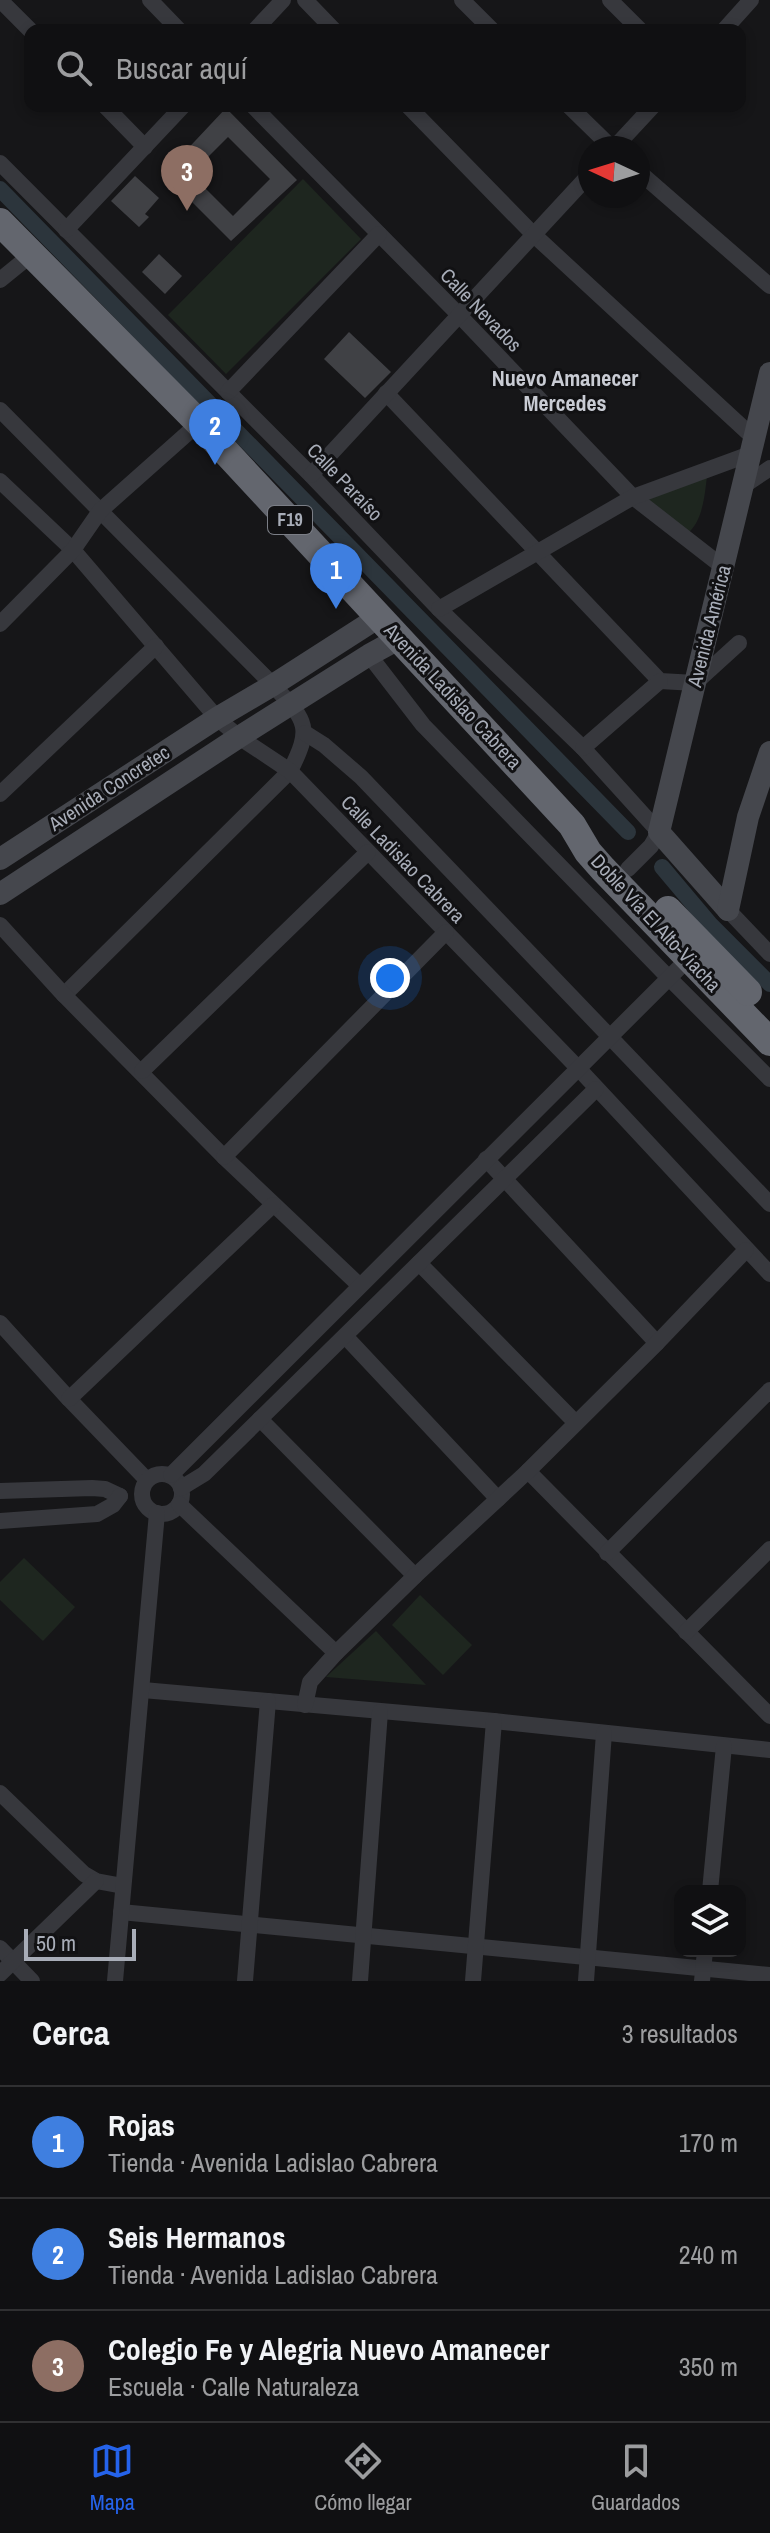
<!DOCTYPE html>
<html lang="es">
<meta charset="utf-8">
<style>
body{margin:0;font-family:"Archivo Narrow",sans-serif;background:#19191b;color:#f1f3f6}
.controls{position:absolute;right:24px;bottom:24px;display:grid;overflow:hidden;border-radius:16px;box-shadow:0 4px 12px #0003}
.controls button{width:72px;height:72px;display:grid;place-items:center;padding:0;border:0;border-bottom:2px solid #303032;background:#101012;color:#f1f3f6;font:40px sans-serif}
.compass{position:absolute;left:578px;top:136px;width:72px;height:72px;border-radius:50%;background:#101012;box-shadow:0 4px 12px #0003;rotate:274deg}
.scale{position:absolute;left:24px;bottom:20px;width:112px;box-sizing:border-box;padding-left:8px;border:4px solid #a8adb8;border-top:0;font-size:22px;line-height:28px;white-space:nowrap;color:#a8adb8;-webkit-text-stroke:6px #111113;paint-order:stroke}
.you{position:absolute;left:390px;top:978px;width:28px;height:28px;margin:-20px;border:6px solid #fff;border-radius:50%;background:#1a73e8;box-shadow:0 0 0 12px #1a73e833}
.badge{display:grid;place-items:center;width:52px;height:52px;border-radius:50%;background:#2563eb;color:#fff;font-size:26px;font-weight:700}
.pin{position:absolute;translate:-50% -66px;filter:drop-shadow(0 2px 4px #0008)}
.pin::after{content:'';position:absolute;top:42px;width:28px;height:24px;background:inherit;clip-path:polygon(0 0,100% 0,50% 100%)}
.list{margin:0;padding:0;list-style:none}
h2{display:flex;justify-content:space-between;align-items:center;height:104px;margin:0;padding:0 32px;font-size:34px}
h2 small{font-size:26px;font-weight:400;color:#9c9d9f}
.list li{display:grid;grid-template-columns:52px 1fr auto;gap:24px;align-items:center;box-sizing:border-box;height:112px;padding:0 32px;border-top:2px solid #303032}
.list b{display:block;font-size:30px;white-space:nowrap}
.list p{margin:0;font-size:26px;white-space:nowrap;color:#9c9d9f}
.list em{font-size:26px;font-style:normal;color:#9c9d9f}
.icon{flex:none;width:44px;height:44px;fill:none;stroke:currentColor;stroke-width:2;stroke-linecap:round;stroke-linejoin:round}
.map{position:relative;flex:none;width:770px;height:1981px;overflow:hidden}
.search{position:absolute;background:#101012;box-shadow:0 4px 12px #0003;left:24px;right:24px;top:24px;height:88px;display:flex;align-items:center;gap:20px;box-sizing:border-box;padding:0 28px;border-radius:16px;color:#9c9d9f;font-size:30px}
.sheet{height:440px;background:#101012}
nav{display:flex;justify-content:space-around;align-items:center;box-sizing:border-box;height:112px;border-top:2px solid #303032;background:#101012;font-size:22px;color:#9c9d9f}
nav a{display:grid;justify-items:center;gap:4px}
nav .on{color:#2563eb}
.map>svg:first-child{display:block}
</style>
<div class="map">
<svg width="770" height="1981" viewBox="0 0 770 1981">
<rect width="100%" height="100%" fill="#161618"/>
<g fill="#1e261f">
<path d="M303,179l58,60 -135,135 -58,-59z"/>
<path d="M709,462c-4,22 -3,57 -22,72l-43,-37z"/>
<path d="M24,1558l51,49 -32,34 -43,-41v-18z"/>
<path d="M420,1595l52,50 -29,30 -51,-50z"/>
<path d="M376,1631l50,54 -100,-8z"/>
</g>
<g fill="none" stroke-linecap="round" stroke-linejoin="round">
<g stroke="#2c353c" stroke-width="16">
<path d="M0,189l628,643"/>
<path d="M662,867l48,57 60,60"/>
</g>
</g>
<g fill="#404145" fill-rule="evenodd">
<path d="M226,108l71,72 -66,61 -67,-67zM228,137l42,42 -37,37 -42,-42z"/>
<path d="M135,176l24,22 -14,16 4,3 -10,10 -28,-26z"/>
<path d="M159,254l23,22 -17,18 -23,-22z"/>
<path d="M349,332l42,40 -26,26 -41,-39z"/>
</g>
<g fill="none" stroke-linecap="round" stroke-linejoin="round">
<g stroke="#37383d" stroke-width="16">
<path d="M0,0l30,30"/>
<path d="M150,0l29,30"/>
<path d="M305,0l29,30"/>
<path d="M462,0l30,30"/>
<path d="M610,0l30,30"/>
<path d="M255,30l28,-30"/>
<path d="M724,30l27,-30"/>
<path d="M105,106l40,41"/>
<path d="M253,106l206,209 174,182 90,70"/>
<path d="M408,106l126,129 220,203"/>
<path d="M569,106l43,42"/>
<path d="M614,148l39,-42"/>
<path d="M0,163l311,312 128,134 144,139 76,84 -8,14 -23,23"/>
<path d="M638,171l132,115"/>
<path d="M66,230l117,-124"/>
<path d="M0,280l32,-26"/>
<path d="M228,392l151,-158"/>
<path d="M386,393l274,288 35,2 44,-40"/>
<path d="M0,410l273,275c33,36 40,41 17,86l-226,224"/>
<path d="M311,475l279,-301"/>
<path d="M0,481l73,69 144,168 22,19 51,34 288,297 192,206"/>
<path d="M742,487l28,-19"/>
<path d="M439,609l194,-112 117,-43"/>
<path d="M0,624l73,-74 27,-39 99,-88"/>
<path d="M369,655l54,70 246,253 101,101"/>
<path d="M305,733l19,12 37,32 409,427"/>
<path d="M583,748l77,-67"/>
<path d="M0,794l156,-148"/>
<path d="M728,910l42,44"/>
<path d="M0,925l64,70 160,162 135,128"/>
<path d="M142,1071l226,-219"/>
<path d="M224,1157l222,-225"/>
<path d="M486,1159l171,184"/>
<path d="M419,1263l157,160"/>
<path d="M0,1323l69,76 78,81"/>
<path d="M345,1336l153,163"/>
<path d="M69,1399l204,-194"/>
<path d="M260,1419l155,157"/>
<path d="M528,1471l242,245"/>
<circle cx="162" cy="1494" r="20"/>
<path d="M171,1475l517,-516"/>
<path d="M181,1488l23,-14 392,-385"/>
<path d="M0,1491l92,-3 13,1 15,7"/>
<path d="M179,1504l157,149"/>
<path d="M0,1521l97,-7 16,-9 7,-9"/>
<path d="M607,1553l163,-163"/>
<path d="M686,1632l84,-83"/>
<path d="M143,1690l351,31 276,29"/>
<path d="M305,1705l5,-23 26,-29 79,-77 113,-105 129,-128 89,-93"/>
<path d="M0,1793l84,81 12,7 27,5"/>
<path d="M710,1891l14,-145"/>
<path d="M121,1912l649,63"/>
<path d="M0,1948l32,33"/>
<path d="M0,1974l96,-93"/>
<path d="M115,1981l42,-468"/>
<path d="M245,1981l23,-280"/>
<path d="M360,1981l20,-269"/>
<path d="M473,1981l21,-260"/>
<path d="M586,1981l18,-248"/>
<path d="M702,1981l3,-30"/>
</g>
<g stroke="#45474d" stroke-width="22">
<path d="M0,859l217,-141 56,-33 106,-68"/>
<path d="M0,894l239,-157 130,-82 31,-17"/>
<path d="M728,910l-69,-78 111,-459"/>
<path d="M728,910l20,-93 22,-65"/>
</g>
<g stroke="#63666e" stroke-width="28">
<path d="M0,222l199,201 373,402 16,27 15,17 167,173"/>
<path d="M668,910l80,82"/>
</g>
</g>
<g text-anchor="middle" stroke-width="6" stroke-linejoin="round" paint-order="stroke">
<rect fill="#111113" stroke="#7b7e86" stroke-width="2" x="268" y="506" width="44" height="28" rx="6"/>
<g font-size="18" font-weight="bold" fill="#a8adb8">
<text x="290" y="526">F19</text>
</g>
<g font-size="20" fill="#a8adb8" stroke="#111113">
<text transform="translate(481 310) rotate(46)" y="7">Calle Nevados</text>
<text transform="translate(345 482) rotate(46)" y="7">Calle Paraíso</text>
<text transform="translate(709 626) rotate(-76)" y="7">Avenida América</text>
<text transform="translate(453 696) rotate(47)" y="7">Avenida Ladislao Cabrera</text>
<text transform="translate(109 788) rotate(-33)" y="7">Avenida Concretec</text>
<text transform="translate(403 859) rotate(46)" y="7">Calle Ladislao Cabrera</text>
<text transform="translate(656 923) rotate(47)" y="7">Doble Vía El Alto-Viacha</text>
</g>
<g font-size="22" font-weight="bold" fill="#c9ccd4" stroke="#111113">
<text x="565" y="386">Nuevo Amanecer<tspan x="565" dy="25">Mercedes</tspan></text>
</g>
</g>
</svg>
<div class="controls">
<button><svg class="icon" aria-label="layers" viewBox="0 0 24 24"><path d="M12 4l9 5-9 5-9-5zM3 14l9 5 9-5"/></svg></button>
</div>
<svg class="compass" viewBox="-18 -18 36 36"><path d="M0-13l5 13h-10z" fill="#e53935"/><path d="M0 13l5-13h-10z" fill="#9c9d9f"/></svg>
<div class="scale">50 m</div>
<div class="you"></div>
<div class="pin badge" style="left:336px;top:609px;background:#3f7fe0">1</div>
<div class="pin badge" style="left:215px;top:465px;background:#3f7fe0">2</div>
<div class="pin badge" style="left:187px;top:211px;background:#8d6e63">3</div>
<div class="search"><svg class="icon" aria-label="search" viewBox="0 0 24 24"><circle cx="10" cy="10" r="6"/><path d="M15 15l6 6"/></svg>Buscar aquí</div>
</div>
<section class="sheet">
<h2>Cerca<small>3 resultados</small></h2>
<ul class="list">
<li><span class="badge" style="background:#3f7fe0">1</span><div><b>Rojas</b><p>Tienda · Avenida Ladislao Cabrera</p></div><em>170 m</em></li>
<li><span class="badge" style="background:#3f7fe0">2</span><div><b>Seis Hermanos</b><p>Tienda · Avenida Ladislao Cabrera</p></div><em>240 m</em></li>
<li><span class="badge" style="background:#8d6e63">3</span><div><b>Colegio Fe y Alegria Nuevo Amanecer</b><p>Escuela · Calle Naturaleza</p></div><em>350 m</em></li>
</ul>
</section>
<nav>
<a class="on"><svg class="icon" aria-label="map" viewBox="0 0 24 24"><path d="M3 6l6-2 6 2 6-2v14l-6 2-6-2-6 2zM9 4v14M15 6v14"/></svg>Mapa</a>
<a><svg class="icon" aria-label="directions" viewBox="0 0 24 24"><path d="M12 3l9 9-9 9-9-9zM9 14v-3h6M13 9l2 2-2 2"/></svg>Cómo llegar</a>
<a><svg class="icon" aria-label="saved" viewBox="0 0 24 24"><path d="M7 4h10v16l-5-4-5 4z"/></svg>Guardados</a>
</nav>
